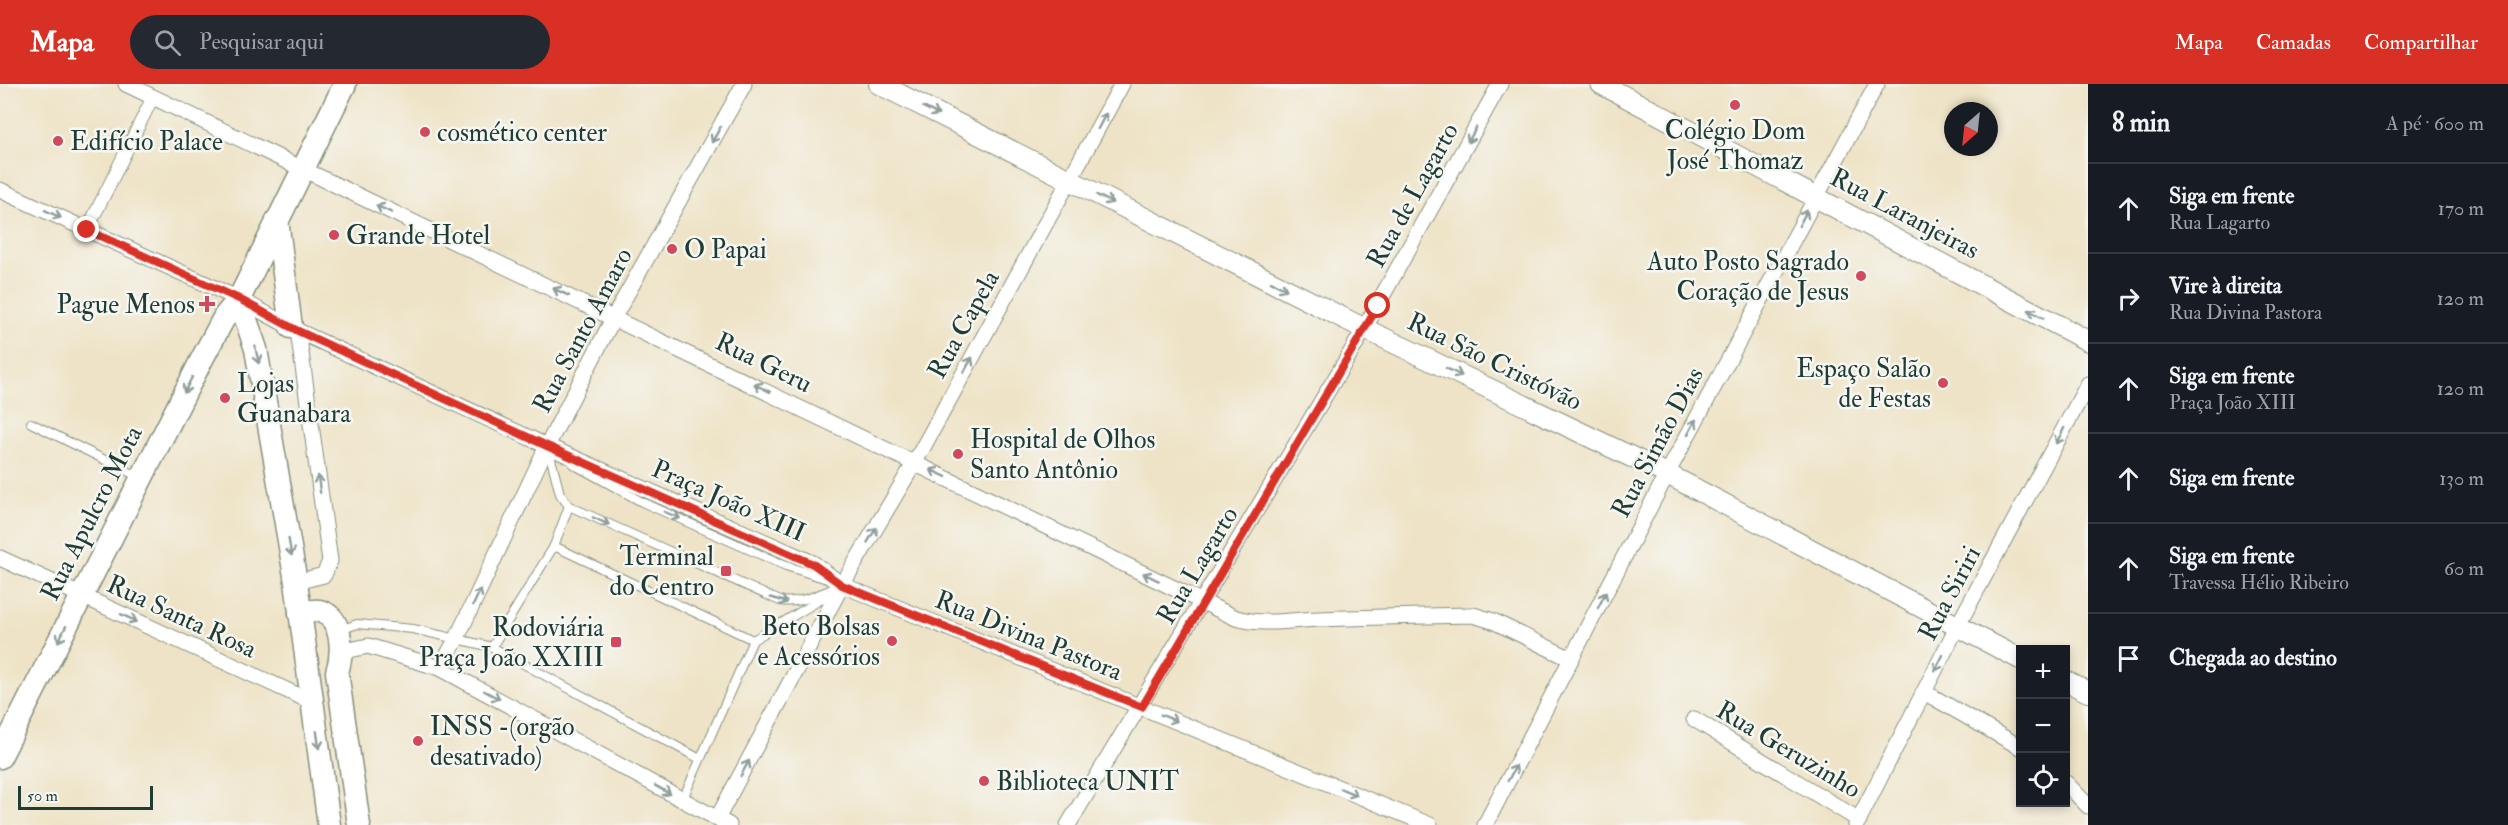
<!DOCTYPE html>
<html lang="pt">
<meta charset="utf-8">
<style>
body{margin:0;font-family:"IM FELL Double Pica",serif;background:#242831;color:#f1f3f6}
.controls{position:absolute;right:18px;bottom:18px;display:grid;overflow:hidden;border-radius:0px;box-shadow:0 3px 9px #0003}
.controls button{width:54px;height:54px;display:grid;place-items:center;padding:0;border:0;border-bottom:2px solid #363941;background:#171b24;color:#f1f3f6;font:30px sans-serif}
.compass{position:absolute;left:1944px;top:18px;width:54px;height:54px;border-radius:50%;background:#171b24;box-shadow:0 3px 9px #0003;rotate:207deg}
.scale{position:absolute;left:18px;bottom:15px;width:135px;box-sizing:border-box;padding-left:6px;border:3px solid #1f3d34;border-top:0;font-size:16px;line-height:21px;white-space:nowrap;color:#1f3d34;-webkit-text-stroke:4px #f6f6f2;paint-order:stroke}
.stop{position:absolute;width:18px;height:18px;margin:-14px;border:4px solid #d93025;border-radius:50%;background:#fff}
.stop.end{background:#d93025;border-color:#fff;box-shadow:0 2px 6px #0008}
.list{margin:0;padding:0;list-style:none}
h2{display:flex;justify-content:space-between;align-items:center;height:78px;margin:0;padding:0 24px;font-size:26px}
h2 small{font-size:20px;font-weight:400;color:#9ea1a6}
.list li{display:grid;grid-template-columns:39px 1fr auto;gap:18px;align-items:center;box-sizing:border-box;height:90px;padding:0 24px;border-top:2px solid #363941}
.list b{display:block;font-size:22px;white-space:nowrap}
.list p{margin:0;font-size:20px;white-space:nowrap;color:#9ea1a6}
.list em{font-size:20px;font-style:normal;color:#9ea1a6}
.icon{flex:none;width:33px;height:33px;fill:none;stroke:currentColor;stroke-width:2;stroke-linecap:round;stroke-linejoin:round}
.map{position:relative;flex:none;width:2088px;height:741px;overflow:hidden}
header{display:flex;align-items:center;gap:36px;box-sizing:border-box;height:84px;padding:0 30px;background:#d93025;color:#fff}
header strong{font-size:28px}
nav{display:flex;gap:33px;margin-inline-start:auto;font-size:21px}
.search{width:420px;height:54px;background:#242831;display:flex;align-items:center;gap:15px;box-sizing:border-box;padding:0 21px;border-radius:33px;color:#9ea1a6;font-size:22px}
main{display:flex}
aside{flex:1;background:#171b24}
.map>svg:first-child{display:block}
</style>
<header>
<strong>Mapa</strong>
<div class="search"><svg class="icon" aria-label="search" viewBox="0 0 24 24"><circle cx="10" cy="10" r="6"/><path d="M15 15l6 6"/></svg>Pesquisar aqui</div>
<nav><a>Mapa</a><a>Camadas</a><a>Compartilhar</a></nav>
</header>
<main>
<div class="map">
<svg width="2088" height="741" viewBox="0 0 2088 741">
<rect width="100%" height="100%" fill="#f6f6f2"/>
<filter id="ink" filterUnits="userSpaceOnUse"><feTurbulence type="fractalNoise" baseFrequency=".0167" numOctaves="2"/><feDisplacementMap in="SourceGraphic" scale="12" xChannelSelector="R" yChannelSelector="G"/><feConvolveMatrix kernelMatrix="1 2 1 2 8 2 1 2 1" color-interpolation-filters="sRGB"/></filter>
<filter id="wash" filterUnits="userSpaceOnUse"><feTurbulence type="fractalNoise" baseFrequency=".008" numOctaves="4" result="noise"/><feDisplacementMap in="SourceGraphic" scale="24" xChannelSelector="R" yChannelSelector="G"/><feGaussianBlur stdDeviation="1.35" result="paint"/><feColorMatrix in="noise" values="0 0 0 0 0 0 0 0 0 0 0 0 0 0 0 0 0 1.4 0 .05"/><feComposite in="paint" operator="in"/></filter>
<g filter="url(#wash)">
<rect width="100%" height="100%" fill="#eee3c6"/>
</g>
<g filter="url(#ink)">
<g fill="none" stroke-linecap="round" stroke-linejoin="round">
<g stroke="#86907d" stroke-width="10">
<g id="service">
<path d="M31,339l108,54"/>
<path d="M548,363l12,47 9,12 211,95c21,3 39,-7 59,-15"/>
<path d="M573,380l69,38 144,64 41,13"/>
<path d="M554,462l199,94"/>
<path d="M343,549l3,-5 11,-4 56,5 79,18 208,112"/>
<path d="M492,563l62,-101 15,-40"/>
<path d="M682,717l71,-161 77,-46"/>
</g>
</g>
<g stroke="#86907d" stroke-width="14">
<path id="pedestrian" d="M87,146l66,-133"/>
</g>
<g stroke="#86907d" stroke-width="17">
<g id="minor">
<path d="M126,0l1110,534c29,8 54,2 83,1 51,-2 102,-3 154,-4l20,6 78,38"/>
<path d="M0,106l239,109 59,32 249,115 266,117 29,22 588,240"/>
<path d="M0,474l312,144"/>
<path d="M296,498l28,-7 6,-14 -32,-230"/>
<path d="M341,575l9,-9 18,-4 72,22 289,157"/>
<path d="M440,584l16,-28 91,-194 67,-129 130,-233"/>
<path d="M1924,608l96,55"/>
<path d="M1694,635l165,101"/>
<path d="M2066,699l22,23"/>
<path d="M717,735l125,-234 73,-123 207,-378"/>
<path d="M1068,741l286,-478 146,-263"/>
<path d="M1485,741l182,-351 210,-390"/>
<path d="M1856,741l101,-198 131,-243"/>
</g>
</g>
<g stroke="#86907d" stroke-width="22">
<g id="tertiary">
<path d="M879,0l486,245 302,145 353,185"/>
<path d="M1601,0l487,257"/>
<path d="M2066,597l22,11"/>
</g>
</g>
<g stroke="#86907d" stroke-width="25">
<g id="secondary">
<path d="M277,136l14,107"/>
<path d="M239,215l17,50 40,233 33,243"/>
<path d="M300,529c6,-1 14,-3 20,-2 24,7 23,43 17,61l22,153"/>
<path d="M0,673l203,-400 22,-41 14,-17 106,-215"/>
</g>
</g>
<use href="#service" stroke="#fff" stroke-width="8"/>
<use href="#pedestrian" stroke="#fff" stroke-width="12"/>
<use href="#minor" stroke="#fff" stroke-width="15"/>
<use href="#tertiary" stroke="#fff" stroke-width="20"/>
<use href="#secondary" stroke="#fff" stroke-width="22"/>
</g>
<defs><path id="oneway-shaft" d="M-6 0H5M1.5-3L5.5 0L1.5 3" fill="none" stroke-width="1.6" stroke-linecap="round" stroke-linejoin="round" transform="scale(1.5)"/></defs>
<g stroke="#8f9e9a">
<use href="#oneway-shaft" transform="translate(931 27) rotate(27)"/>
<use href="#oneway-shaft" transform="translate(1102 37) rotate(-62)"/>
<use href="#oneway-shaft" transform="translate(716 51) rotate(119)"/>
<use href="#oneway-shaft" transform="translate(1472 51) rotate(119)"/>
<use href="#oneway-shaft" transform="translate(1105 115) rotate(26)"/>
<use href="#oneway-shaft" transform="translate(384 125) rotate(-155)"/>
<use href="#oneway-shaft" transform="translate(53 130) rotate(25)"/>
<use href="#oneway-shaft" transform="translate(1803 134) rotate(-62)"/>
<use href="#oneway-shaft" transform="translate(1279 202) rotate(26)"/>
<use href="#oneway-shaft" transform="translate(561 208) rotate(-155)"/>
<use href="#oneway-shaft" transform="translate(2036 230) rotate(-152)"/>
<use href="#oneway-shaft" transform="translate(257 271) rotate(78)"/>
<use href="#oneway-shaft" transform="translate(968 281) rotate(-61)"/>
<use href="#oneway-shaft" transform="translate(1454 288) rotate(26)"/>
<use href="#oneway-shaft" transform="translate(188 301) rotate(117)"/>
<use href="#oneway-shaft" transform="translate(762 304) rotate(-154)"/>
<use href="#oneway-shaft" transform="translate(1692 343) rotate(-62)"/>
<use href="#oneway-shaft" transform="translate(2060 352) rotate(118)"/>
<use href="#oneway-shaft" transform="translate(938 389) rotate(-154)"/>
<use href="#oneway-shaft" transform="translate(319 400) rotate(-98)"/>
<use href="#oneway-shaft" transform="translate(672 431) rotate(23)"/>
<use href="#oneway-shaft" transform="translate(601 437) rotate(24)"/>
<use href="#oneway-shaft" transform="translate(872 451) rotate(-59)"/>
<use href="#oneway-shaft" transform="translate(290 463) rotate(80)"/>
<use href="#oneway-shaft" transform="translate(1151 493) rotate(-154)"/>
<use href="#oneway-shaft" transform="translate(477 513) rotate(-65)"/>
<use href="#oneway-shaft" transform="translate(779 516) rotate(17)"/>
<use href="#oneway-shaft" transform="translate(1602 516) rotate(-63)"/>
<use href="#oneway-shaft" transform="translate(129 534) rotate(25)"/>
<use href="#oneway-shaft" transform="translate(62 550) rotate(117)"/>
<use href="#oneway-shaft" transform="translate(1939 579) rotate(117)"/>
<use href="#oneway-shaft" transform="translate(492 611) rotate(28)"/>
<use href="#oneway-shaft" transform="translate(1169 634) rotate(22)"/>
<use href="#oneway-shaft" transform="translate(318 656) rotate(82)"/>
<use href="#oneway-shaft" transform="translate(745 684) rotate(-61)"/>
<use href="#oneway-shaft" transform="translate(1512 689) rotate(-62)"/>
<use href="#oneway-shaft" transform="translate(663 706) rotate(29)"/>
<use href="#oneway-shaft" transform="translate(1349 708) rotate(22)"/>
</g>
</g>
<g fill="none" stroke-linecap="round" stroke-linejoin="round" filter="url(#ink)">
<path stroke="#d93025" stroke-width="8" d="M87,146l152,69 59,32 249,115 266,118 29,21 300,122 236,-401"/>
</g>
<g fill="#d1495b" stroke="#f6f6f2" stroke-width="2">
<circle cx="1735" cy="21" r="6"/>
<circle cx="425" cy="48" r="6"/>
<circle cx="58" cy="57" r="6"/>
<circle cx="334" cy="151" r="6"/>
<circle cx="672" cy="165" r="6"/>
<circle cx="1861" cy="192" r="6"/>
<path d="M204 211h6v6h6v6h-6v6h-6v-6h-6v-6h6z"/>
<circle cx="1943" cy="299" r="6"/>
<circle cx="225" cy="314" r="6"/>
<circle cx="958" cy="370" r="6"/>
<rect x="720" y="481" width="12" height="12" rx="3"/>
<circle cx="892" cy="557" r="6"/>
<rect x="610" y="552" width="12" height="12" rx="3"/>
<circle cx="418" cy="657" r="6"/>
<circle cx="984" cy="697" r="6"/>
</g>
<g text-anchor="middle" stroke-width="5" stroke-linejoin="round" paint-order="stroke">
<g font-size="26" fill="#1f3d34" stroke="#f6f6f2" text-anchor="start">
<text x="1735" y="55" text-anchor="middle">Colégio Dom<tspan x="1735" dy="30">José Thomaz</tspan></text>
<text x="437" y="57">cosmético center</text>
<text x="70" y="66">Edifício Palace</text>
<text x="346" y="160">Grande Hotel</text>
<text x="684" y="174">O Papai</text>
<text x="1849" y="186" text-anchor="end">Auto Posto Sagrado<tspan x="1849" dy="30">Coração de Jesus</tspan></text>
<text x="195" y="229" text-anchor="end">Pague Menos</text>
<text x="1931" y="293" text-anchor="end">Espaço Salão<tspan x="1931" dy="30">de Festas</tspan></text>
<text x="237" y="308">Lojas<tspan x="237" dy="30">Guanabara</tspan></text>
<text x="970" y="364">Hospital de Olhos<tspan x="970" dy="30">Santo Antônio</tspan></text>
<text x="714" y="481" text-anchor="end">Terminal<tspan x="714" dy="30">do Centro</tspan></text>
<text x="880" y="551" text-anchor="end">Beto Bolsas<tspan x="880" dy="30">e Acessórios</tspan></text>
<text x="604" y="552" text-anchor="end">Rodoviária<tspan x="604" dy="30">Praça João XXIII</tspan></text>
<text x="430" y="651">INSS -(orgão<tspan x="430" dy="30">desativado)</tspan></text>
<text x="996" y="706">Biblioteca UNIT</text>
</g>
<g font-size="26" fill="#1f3d34" stroke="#f6f6f2">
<text transform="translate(1412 111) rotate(-61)" y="9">Rua de Lagarto</text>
<text transform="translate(1905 129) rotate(28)" y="9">Rua Laranjeiras</text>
<text transform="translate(963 240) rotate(-61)" y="9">Rua Capela</text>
<text transform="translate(582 246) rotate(-62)" y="9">Rua Santo Amaro</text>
<text transform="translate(1495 277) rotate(26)" y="9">Rua São Cristóvão</text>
<text transform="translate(764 278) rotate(26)" y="9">Rua Geru</text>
<text transform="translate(1657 358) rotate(-62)" y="9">Rua Simão Dias</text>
<text transform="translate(729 416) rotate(24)" y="9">Praça João XIII</text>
<text transform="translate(91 429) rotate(-63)" y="9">Rua Apulcro Mota</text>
<text transform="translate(1197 481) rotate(-59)" y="9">Rua Lagarto</text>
<text transform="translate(1949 509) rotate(-62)" y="9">Rua Siriri</text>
<text transform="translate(182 532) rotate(25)" y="9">Rua Santa Rosa</text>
<text transform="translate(1029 551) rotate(22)" y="9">Rua Divina Pastora</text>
<text transform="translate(1789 665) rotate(31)" y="9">Rua Geruzinho</text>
</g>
</g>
</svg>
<div class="controls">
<button>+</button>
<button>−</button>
<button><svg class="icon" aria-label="locate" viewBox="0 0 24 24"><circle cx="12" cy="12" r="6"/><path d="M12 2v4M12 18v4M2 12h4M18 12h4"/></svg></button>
</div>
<svg class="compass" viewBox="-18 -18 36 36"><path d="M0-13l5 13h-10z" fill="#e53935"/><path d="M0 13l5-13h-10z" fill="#9ea1a6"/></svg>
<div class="scale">50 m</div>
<div class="stop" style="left:1378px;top:222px"></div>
<div class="stop end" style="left:87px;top:146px"></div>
</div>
<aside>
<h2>8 min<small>A pé · 600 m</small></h2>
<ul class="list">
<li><svg class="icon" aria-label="ahead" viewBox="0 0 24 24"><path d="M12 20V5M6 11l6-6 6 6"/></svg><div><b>Siga em frente</b><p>Rua Lagarto</p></div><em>170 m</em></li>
<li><svg class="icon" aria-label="right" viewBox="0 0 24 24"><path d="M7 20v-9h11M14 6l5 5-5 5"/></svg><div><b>Vire à direita</b><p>Rua Divina Pastora</p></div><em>120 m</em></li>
<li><svg class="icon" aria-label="ahead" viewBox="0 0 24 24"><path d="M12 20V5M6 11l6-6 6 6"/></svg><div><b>Siga em frente</b><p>Praça João XIII</p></div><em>120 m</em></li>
<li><svg class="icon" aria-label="ahead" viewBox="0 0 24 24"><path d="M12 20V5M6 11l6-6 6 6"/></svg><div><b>Siga em frente</b></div><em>130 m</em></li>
<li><svg class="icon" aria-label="ahead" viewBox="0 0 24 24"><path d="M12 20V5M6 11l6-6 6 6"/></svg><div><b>Siga em frente</b><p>Travessa Hélio Ribeiro</p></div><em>60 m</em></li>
<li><svg class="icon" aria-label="arrive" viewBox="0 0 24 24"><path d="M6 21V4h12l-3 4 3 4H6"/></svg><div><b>Chegada ao destino</b></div></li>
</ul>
</aside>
</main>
